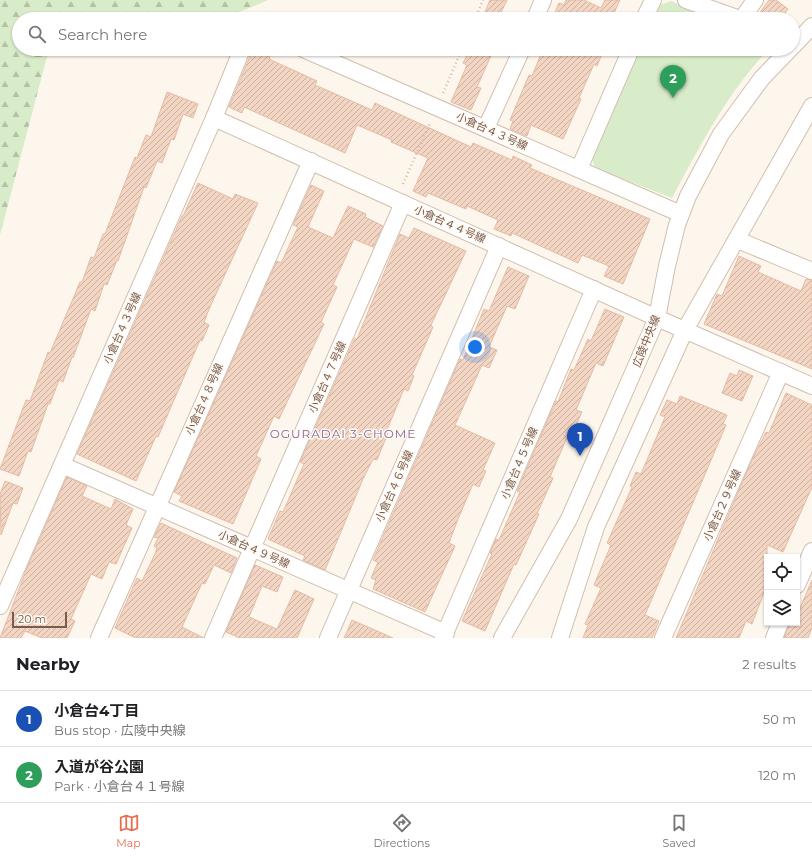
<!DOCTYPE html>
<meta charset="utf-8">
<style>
body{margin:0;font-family:Montserrat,"Noto Sans JP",sans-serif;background:#f2f2f2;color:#202124}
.controls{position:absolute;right:12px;bottom:12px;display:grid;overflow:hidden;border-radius:0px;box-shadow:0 1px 3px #0004}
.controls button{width:36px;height:36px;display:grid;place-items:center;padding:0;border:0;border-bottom:1px solid #e0e0e0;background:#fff;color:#202124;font:20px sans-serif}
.scale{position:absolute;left:12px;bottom:10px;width:55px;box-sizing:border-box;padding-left:4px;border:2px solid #7a5c4d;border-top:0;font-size:11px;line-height:14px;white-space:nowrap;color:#7a5c4d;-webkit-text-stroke:3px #fffaf3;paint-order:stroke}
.you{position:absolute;left:475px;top:347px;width:14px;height:14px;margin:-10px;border:3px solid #fff;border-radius:50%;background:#1a73e8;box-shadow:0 0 0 6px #1a73e833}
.badge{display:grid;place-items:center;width:26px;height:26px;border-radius:50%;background:#e76f51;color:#fff;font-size:13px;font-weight:700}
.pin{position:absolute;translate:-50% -33px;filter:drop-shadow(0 1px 2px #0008)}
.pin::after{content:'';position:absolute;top:21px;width:14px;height:12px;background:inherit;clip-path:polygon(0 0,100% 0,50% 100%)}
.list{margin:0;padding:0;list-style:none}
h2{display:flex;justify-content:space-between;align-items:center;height:52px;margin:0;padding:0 16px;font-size:17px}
h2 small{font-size:13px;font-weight:400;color:#757577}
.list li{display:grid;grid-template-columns:26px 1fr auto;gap:12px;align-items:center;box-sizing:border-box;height:56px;padding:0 16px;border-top:1px solid #e0e0e0}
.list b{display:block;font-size:15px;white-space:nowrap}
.list p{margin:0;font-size:13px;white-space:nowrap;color:#757577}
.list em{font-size:13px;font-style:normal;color:#757577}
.icon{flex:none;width:22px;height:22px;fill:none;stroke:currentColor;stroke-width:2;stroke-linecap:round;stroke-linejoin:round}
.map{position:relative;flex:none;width:812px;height:638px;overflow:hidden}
.search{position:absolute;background:#fff;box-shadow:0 1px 3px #0004;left:12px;right:12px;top:12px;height:44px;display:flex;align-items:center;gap:10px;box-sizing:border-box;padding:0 14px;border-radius:22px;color:#757577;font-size:15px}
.sheet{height:164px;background:#fff}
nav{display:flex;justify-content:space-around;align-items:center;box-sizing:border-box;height:56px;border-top:1px solid #e0e0e0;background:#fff;font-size:11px;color:#757577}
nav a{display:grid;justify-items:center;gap:2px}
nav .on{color:#e76f51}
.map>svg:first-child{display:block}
</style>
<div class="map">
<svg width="812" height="638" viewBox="0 0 812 638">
<defs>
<pattern id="forest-firs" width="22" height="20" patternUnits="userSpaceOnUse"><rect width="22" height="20" fill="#d8ecc9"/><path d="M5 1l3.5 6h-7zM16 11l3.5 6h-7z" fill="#b4c2a5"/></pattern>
<pattern id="building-hatch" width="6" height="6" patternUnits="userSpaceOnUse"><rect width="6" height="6" fill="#f3d5c3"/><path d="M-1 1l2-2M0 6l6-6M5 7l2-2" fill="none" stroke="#cab0a1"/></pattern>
</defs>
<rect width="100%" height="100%" fill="#fdf6ec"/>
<path fill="url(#forest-firs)" d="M0,0h268l-45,19h-204v30h30l-49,186z"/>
<g fill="#d8ecc9">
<path d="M671,1l41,18h-61l6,-13z"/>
<path d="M638,49h126l3,2c-41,44 -67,95 -95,147l-77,-30 -4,-11z"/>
</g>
<g fill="url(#building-hatch)" stroke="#e6bba3">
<path d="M490,0h17l-9,19h-16z"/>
<path d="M566,0h18l17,8 4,-8h15l-6,13 13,6h-75l7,-16 5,2z"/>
<path d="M769,0h7l12,9 -7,10h-26z"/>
<path d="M253,49h20l-4,10 48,22 -2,4 57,25 3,-7 96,44 2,-4 39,17 1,-4 19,9 -2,3 120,51 -27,65 -19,-8 5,-10 -27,-11 -4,8 -66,-30 -1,3 -17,-7 4,-9 -31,-14 -1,3 -38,-16 -2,4 -13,-6 15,-33 -37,-16 1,-2 -35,-15 -12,28 -101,-46 -2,6 -13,-6z"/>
<path d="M470,49h24l-17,38 4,1 -10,22 -20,-8 16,-37 -4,-2z"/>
<path d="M543,49h61l-7,17 -3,-2 -15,34 2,1 -18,40 -32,-14 -4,11 -17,-7 3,-8 -3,-1 19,-45 3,1z"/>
<path d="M167,92l31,12 -5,14 -10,-4 -9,26 -3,-1 -9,24 -5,-2 -11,27 -2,-1 -26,74 -1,-1 -10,25 -3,-1 -9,27 -4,-2 -18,49 -1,-1 -9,25 -4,-2 -9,24h-2l-17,48 -3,-1 -9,25 -19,-7 26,-69 4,1 18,-49 2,1 30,-71h2l9,-25 3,1 9,-24h2l30,-77 2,1 9,-23 5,2z"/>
<path d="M198,183l35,16 2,-5 23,9 -48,104 -6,15 5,3 -7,16 -2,-1 -42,97 -2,-1 -20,45 -59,-27 105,-238h1z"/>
<path d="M311,185l13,6 -16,36 25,11 15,-32 18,8 -1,3 18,9 -10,21 -19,-8 -21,46 4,2 -16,35 3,2 -45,95 -5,-3 -18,40 5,3 -28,65 -54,-23 3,-5 -8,-4 103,-231 4,2 17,-36 -5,-2z"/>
<path d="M414,228l52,23 -35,74 2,2 -21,48 2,1 -6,15 -4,-2 -18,43 2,1 -11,27 -4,-1 -10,20 -38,91 -22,-10 2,-4 -37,-17 12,-28 3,1 21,-48 -4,-2 55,-124 2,1 43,-105 9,4z"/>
<path d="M739,256l22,10 -3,6 43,19 5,-12 6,1v89l-108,-45 13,-30 5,2z"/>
<path d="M508,267l21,9 -14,33 -8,-3 -18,41 8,3 -8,18 -7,-3 -27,60 40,18 -12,27 3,1 -7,16 -6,-3 -15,35 -9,24 6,3 -30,66 -52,-23 3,-9 -5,-2 7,-16 -5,-2 87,-201 3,1 21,-51 5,2z"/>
<path d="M605,309l19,8 -21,49 -7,-3 -20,47 6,2 -11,24 -3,-1 -18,42 3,1 -16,36h2l-23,51 -2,-1 -29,67 -23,-10 30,-67 -2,-1 6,-14 3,1 21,-48 -3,-1 39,-90 2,1 13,-33 3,1 14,-31 3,2z"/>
<path d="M739,370l14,6 -11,25 -20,-8 8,-20 7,3z"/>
<path d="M786,393l26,12v82l-29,65 -16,-7v40l-15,39 -6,-3 -7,17h-63l75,-176 15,-30 3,1z"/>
<path d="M680,396l47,19 -4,9 3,1 -81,190 14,6 -7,17h-69l5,-13 -3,-1 16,-36 -7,-3 17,-40 -4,-2 25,-56 -2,-1 6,-14 5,2 24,-57 -5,-2 7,-15 10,4z"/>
<path d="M67,477l20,9 -5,10 29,13 4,-10 18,10 -7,16 6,3 -16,36 -7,-2 -7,17 -11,-5 -20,45 4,2 -8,17h-25l-17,-7 -4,7h-21l29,-75z"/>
<path d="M5,481l18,7 -6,16 -4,-1 -12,32 -1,-41z"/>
<path d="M161,523l76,35 -6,15 -17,-8 -9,19 -3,-1 -20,44 22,11h-68l-21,-10 22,-50 5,3 13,-27 2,-6 -3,-2 4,-8 -4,-1z"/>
<path d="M255,565l28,12 -6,15 -15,-6 -13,31 28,12 18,-39 19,9 -17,39h-57l-14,-6z"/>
<path d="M812,580v48l-4,10h-24l5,-15h8v-8z"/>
<path d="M352,620l41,18h-49z"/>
</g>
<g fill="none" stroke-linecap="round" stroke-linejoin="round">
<g stroke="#d1beb0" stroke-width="18">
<g id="minor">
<path d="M686,0l54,19"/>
<path d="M535,19l8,-19"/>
<path d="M644,19l9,-19"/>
<path d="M742,19l13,-19"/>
<path d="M793,46l19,-20"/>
<path d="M303,49l378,165"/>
<path d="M214,118l443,200 155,68"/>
<path d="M486,128l36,-79"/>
<path d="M579,169l52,-120"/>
<path d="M738,240l74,31"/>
<path d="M62,465l384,168"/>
<path d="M797,585l15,-34"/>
<path d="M0,606l214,-488 28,-69"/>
<path d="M99,638l212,-477"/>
<path d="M213,638l190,-435"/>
<path d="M328,638l171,-392"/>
<path d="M443,638l151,-349"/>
<path d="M502,638l67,-119 88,-201 10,-52 10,-41 11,-29 33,-62 41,-56 28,-29"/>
<path d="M560,638l36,-111 89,-197 127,-224"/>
<path d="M663,638l118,-266"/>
<path d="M774,638l6,-15"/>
</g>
</g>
<g stroke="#d9b8a5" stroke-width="2.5" stroke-dasharray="1 3" stroke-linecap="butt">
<path d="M475,19l8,-19"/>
<path d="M443,93l19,-44"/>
<path d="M403,184l27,-61"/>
</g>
<use href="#minor" stroke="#fff" stroke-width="16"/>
</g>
<g text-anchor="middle" stroke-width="3" stroke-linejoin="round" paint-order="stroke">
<g font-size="11" fill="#7a5c4d" stroke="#fffaf3">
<text transform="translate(492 131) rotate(24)" y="4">小倉台４３号線</text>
<text transform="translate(450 224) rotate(24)" y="4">小倉台４４号線</text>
<text transform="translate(122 328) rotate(-66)" y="4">小倉台４３号線</text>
<text transform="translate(646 341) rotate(-68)" y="4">広陵中央線</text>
<text transform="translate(327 377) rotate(-66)" y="4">小倉台４７号線</text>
<text transform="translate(204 399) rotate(-66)" y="4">小倉台４８号線</text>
<text transform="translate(519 463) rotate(-67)" y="4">小倉台４５号線</text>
<text transform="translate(394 486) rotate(-66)" y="4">小倉台４６号線</text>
<text transform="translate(722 505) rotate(-66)" y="4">小倉台２９号線</text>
<text transform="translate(254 549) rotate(24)" y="4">小倉台４９号線</text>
</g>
<g font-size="12" letter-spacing="1" fill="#846695" stroke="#fffaf3">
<text x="343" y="438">OGURADAI 3-CHOME</text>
</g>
</g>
</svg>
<div class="controls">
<button><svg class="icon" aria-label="locate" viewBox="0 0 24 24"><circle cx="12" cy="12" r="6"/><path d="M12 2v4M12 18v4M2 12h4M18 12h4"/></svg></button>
<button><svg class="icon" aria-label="layers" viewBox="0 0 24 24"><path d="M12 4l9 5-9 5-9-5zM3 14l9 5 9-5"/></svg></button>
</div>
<div class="scale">20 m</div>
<div class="you"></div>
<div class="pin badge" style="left:580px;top:456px;background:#1a4fb4">1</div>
<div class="pin badge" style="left:673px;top:98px;background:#2e9e5b">2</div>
<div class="search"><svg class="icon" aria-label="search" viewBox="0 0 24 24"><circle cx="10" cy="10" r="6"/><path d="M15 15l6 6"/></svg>Search here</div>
</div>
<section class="sheet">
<h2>Nearby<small>2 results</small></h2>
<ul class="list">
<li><span class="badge" style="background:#1a4fb4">1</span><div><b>小倉台4丁目</b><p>Bus stop · 広陵中央線</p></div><em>50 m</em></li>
<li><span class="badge" style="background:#2e9e5b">2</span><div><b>入道が谷公園</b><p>Park · 小倉台４１号線</p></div><em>120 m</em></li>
</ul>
</section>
<nav>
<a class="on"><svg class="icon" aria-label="map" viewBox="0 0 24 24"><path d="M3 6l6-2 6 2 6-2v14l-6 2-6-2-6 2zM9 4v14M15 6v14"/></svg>Map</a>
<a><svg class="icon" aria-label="directions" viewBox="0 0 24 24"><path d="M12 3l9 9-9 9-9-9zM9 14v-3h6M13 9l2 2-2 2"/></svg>Directions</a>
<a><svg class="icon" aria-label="saved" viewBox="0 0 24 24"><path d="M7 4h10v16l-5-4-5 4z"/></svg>Saved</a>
</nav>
